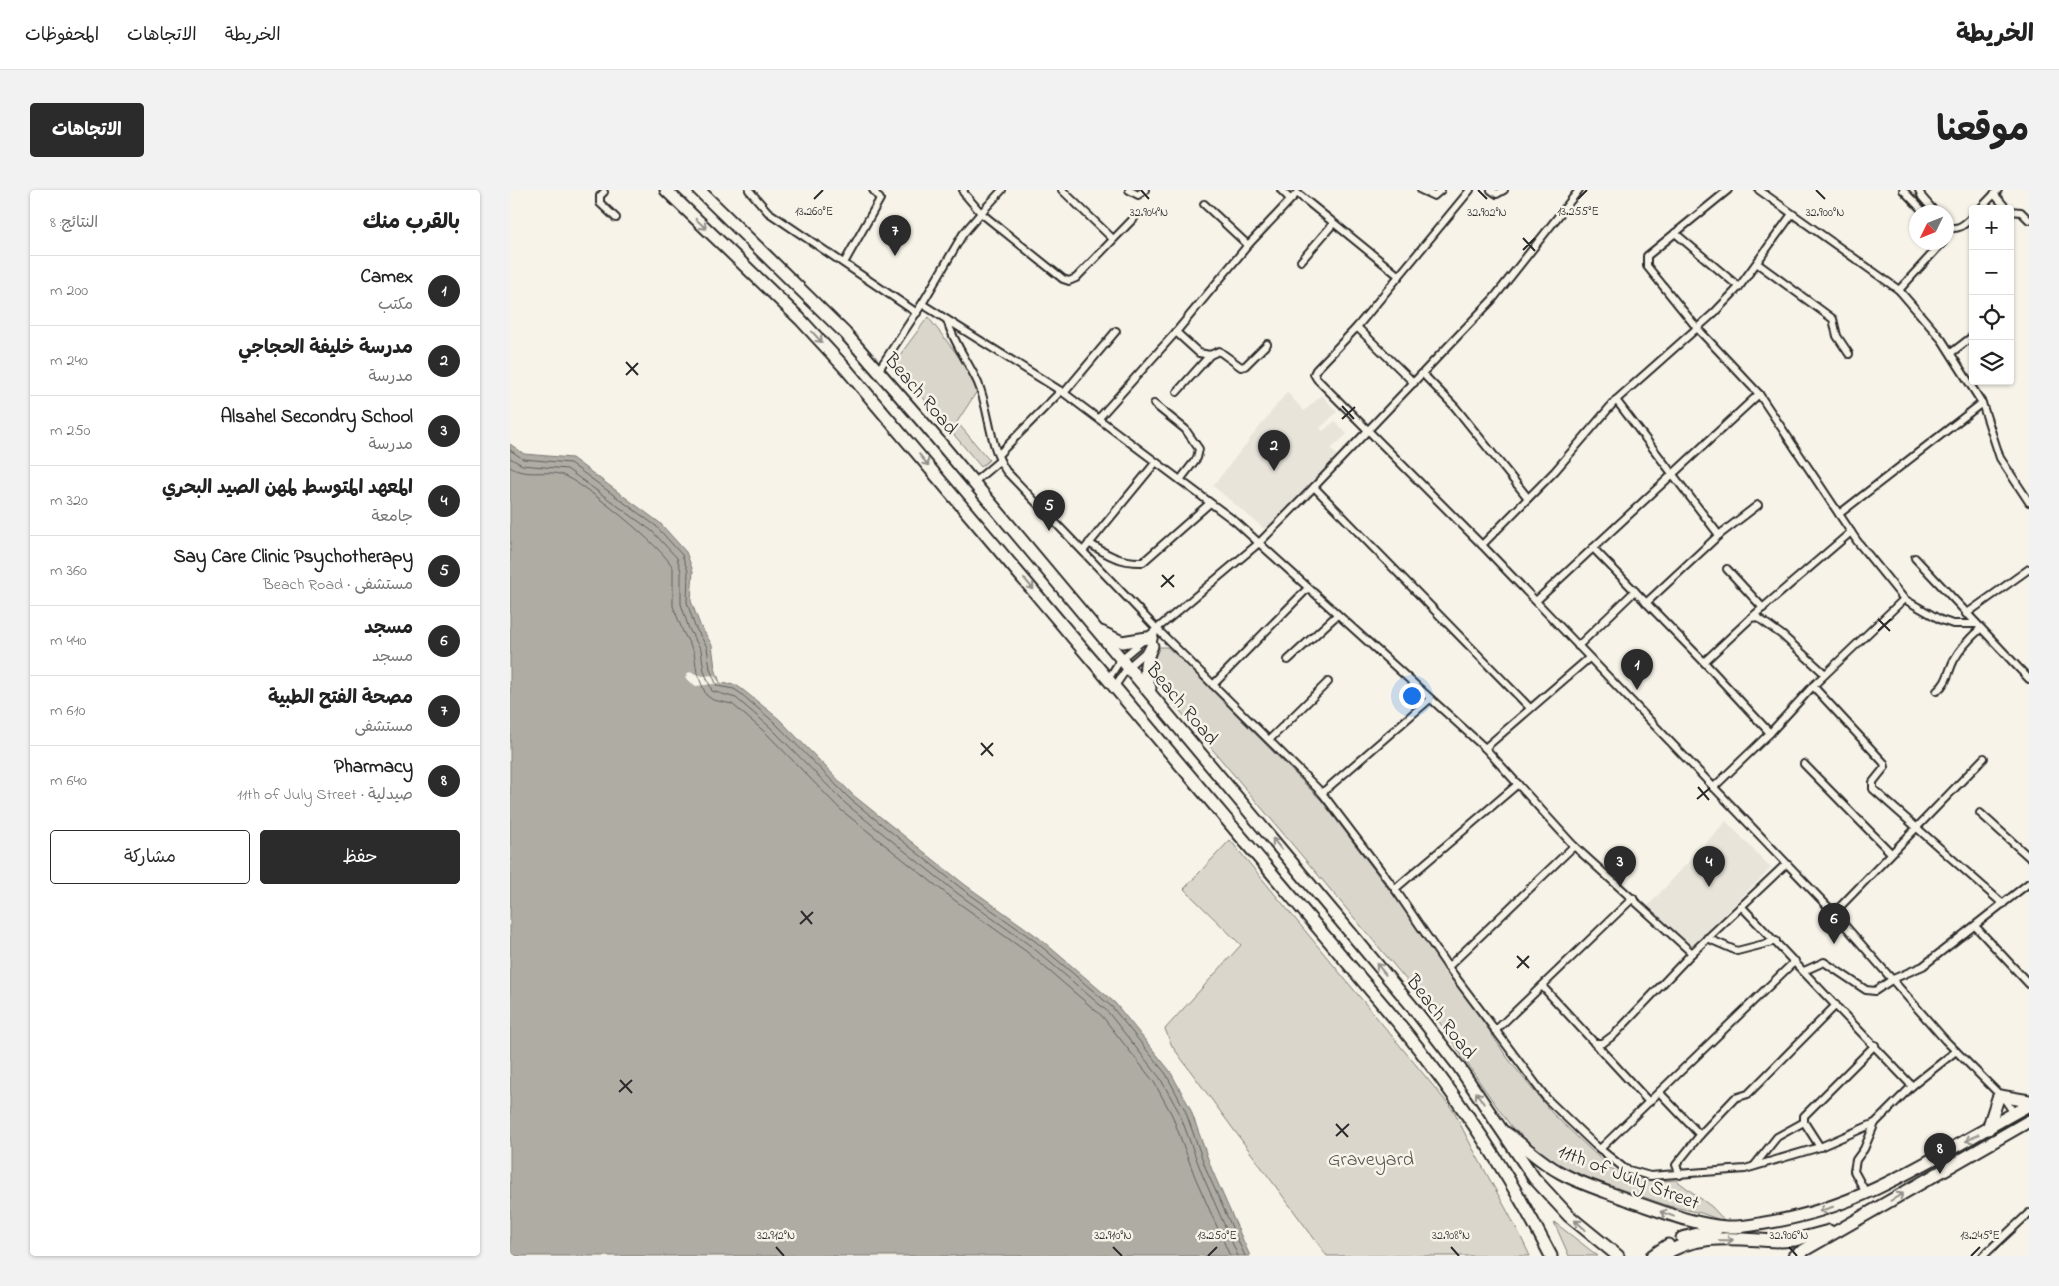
<!DOCTYPE html>
<html lang="ar">
<meta charset="utf-8">
<style>
body{margin:0;font-family:"Indie Flower","Playpen Sans Arabic",sans-serif;background:#f2f2f2;color:#222;direction:rtl}
.controls{position:absolute;right:15px;top:15px;display:grid;overflow:hidden;border-radius:5px;box-shadow:0 1px 4px #0004}
.controls button{width:45px;height:45px;display:grid;place-items:center;padding:0;border:0;border-bottom:1px solid #e0e0e0;background:#fff;color:#222;font:25px sans-serif}
.compass{position:absolute;left:1399px;top:15px;width:45px;height:45px;border-radius:50%;background:#fff;box-shadow:0 1px 4px #0004;rotate:227deg}
.you{position:absolute;left:901px;top:505px;width:18px;height:18px;margin:-12px;border:4px solid #fff;border-radius:50%;background:#1a73e8;box-shadow:0 0 0 8px #1a73e833}
.badge{display:grid;place-items:center;width:32px;height:32px;border-radius:50%;background:#2b2b2b;color:#fff;font-size:16px;font-weight:700}
.pin{position:absolute;translate:-50% -41px;filter:drop-shadow(0 1px 2px #0008)}
.pin::after{content:'';position:absolute;top:26px;width:18px;height:15px;background:inherit;clip-path:polygon(0 0,100% 0,50% 100%)}
.list{margin:0;padding:0;list-style:none}
h2{display:flex;justify-content:space-between;align-items:center;height:65px;margin:0;padding:0 20px;font-size:21px}
h2 small{font-size:16px;font-weight:400;color:#767676}
.list li{display:grid;grid-template-columns:32px 1fr auto;gap:15px;align-items:center;box-sizing:border-box;height:70px;padding:0 20px;border-top:1px solid #e0e0e0}
.list b{display:block;font-size:19px;white-space:nowrap}
.list p{margin:0;font-size:16px;white-space:nowrap;color:#767676}
.list em{font-size:16px;font-style:normal;color:#767676}
.actions{display:flex;gap:10px;padding:15px 20px}
.actions a{flex:1;padding:11px 0;border:1px solid #2b2b2b;border-radius:5px;text-align:center;font-size:18px;color:#2b2b2b}
.actions .main{background:#2b2b2b;color:#fff}
.icon{flex:none;width:28px;height:28px;fill:none;stroke:currentColor;stroke-width:2;stroke-linecap:round;stroke-linejoin:round}
.map{position:relative;flex:none;width:1519px;height:1066px;overflow:hidden;direction:ltr;border-radius:5px}
header{display:flex;align-items:center;gap:30px;box-sizing:border-box;height:70px;padding:0 25px;background:#fff;border-bottom:1px solid #e0e0e0}
header strong{font-size:24px}
nav{display:flex;gap:28px;margin-inline-start:auto;font-size:18px}
.intro{display:flex;align-items:center;justify-content:space-between;box-sizing:border-box;height:120px;padding:0 30px}
h1{margin:0;font-size:35px}
.button{padding:12px 22px;border-radius:5px;background:#2b2b2b;color:#fff;font-size:18px;font-weight:700}
main{display:flex;gap:30px;padding:0 30px}
aside{flex:1;background:#fff;border-radius:5px;box-shadow:0 1px 4px #0004}
.map>svg:first-child{display:block}
</style>
<header>
<strong>الخريطة</strong>
<nav><a>الخريطة</a><a>الاتجاهات</a><a>المحفوظات</a></nav>
</header>
<div class="intro"><h1>موقعنا</h1><a class="button">الاتجاهات</a></div>
<main>
<div class="map">
<svg width="1519" height="1066" viewBox="0 0 1519 1066">
<rect width="100%" height="100%" fill="#f7f3e8"/>
<filter id="ink" filterUnits="userSpaceOnUse"><feTurbulence type="fractalNoise" baseFrequency=".02" numOctaves="2"/><feDisplacementMap in="SourceGraphic" scale="10" xChannelSelector="R" yChannelSelector="G"/><feConvolveMatrix kernelMatrix="1 2 1 2 8 2 1 2 1" color-interpolation-filters="sRGB"/></filter>
<g filter="url(#ink)">
<g fill="#e8e4da">
<path d="M777,202l17,19 18,-16 15,17 -17,16 3,3 12,-10 12,13 -16,15 7,8 -70,75 -55,-46z"/>
<path d="M1216,631l45,47 -79,78 -44,-40z"/>
</g>
<g fill="#dad6cc" stroke="#82807c">
<path d="M418,127l53,68 -24,37 32,38 -8,7 -87,-104z"/>
<path d="M650,457h7l12,10 143,144 112,148 75,111 42,52 59,56 20,10 27,3 19,-1 36,27 14,15 -25,-9 -32,-7 -103,-36 -26,-15 -22,-19 -33,-46 -55,-82 -281,-334 5,-21z"/>
<path d="M720,650l224,271c23,50 53,95 76,145h-203l-155,-210 -7,-17 76,-84 -57,-56z"/>
<path d="M1044,1032l44,34h-29z"/>
</g>
<path fill="#afaca4" stroke="#7a7874" d="M0,254l14,10 48,4 88,65 26,29 7,19 -2,30 9,24 12,20 3,23 5,15 16,2 7,5 36,29 74,76 111,89 74,53 77,66 55,68 20,37 22,62 38,86h-740z"/>
<path fill="#f7f3e8" d="M179,482l14,4 11,-1 6,8 -24,3 -11,-8z"/>
<g fill="none" stroke-linecap="round" stroke-linejoin="round">
<g stroke="#605f5b" stroke-width="1">
<path d="M0,260l13,9 47,4 86,63 26,29 6,16 -1,31 8,25 12,20 3,22 7,17 17,3 6,4 35,30 75,76 111,89 74,53 77,66 54,67 19,36 22,62 38,84"/>
<path d="M0,268l12,7 45,4 85,62 25,27 4,13v33l8,25 12,21 3,21 8,20 24,7 35,30 75,76 111,89 74,53 76,65 53,67 19,34 23,62 36,82"/>
<path d="M0,277c16,11 35,2 52,8 22,8 101,72 111,93v38l10,26 11,20 3,21 9,22 7,5 19,4 34,29 75,77 112,89 74,53 75,64 52,66 18,33 23,62 35,79"/>
</g>
<g stroke="#2b2b2b" stroke-width="10">
<g id="minor">
<path d="M239,0l19,22 149,101"/>
<path d="M454,0l-1,2 18,21 21,-23"/>
<path d="M552,0l51,49"/>
<path d="M619,0l9,5 7,-5"/>
<path d="M771,0l9,9"/>
<path d="M911,0l13,6 7,-6"/>
<path d="M981,0l6,4 7,-4"/>
<path d="M1218,0l-81,66v10l50,62 62,66 98,147 47,58 37,21 12,4h23"/>
<path d="M1249,0l140,100 43,50 40,63 18,55 29,44"/>
<path d="M1393,0l21,22"/>
<path d="M1409,0l3,7 13,15"/>
<path d="M94,2l-4,4v7l16,15"/>
<path d="M1484,4l13,15"/>
<path d="M694,14l44,41"/>
<path d="M1470,19l18,-19"/>
<path d="M1500,21l11,1 8,8"/>
<path d="M1436,36c12,6 19,-2 27,-10"/>
<path d="M1165,43l64,54"/>
<path d="M791,71l32,-37"/>
<path d="M334,73l36,-64 -7,-9"/>
<path d="M1248,74l75,55 4,17 12,18"/>
<path d="M889,86l71,-86"/>
<path d="M1389,100l44,-48"/>
<path d="M412,114l41,-70 18,-21 82,66 6,2 7,-3 59,-61"/>
<path d="M437,130c7,24 21,41 31,63 12,28 11,63 28,88l152,159 164,163 73,96 123,-105"/>
<path d="M847,137l57,56"/>
<path d="M666,142l23,21 11,2 9,-4 22,16 4,-1 22,-22"/>
<path d="M1441,163l22,-17"/>
<path d="M368,181l44,-67 142,89 172,129 23,21 226,205 89,98 118,107 94,-89"/>
<path d="M913,184l32,33 73,91"/>
<path d="M667,202l33,-37"/>
<path d="M554,203l52,-62"/>
<path d="M1106,210l103,135 -73,68"/>
<path d="M644,214l31,25 14,20 -2,9 -17,22"/>
<path d="M589,228l77,-86 72,-87 49,-52 102,83 -42,51 -41,43 -2,4 3,5 165,166 352,368 111,127 60,60 9,13"/>
<path d="M488,265l63,-64"/>
<path d="M463,293l26,-22"/>
<path d="M804,297l216,221"/>
<path d="M1329,324l143,-111"/>
<path d="M1209,345l39,-30"/>
<path d="M579,353c18,12 32,20 54,19l67,-59"/>
<path d="M972,355l73,-74 61,-71 98,-87 25,-26 53,-73"/>
<path d="M1083,358l111,114 47,-44 6,-1 25,18 43,39"/>
<path d="M573,361l73,-89"/>
<path d="M1405,368l114,121"/>
<path d="M1217,379l36,39"/>
<path d="M1026,411l223,-207"/>
<path d="M1456,424l63,-45"/>
<path d="M1242,427l99,-85"/>
<path d="M1068,456l57,-55"/>
<path d="M778,470l48,-44"/>
<path d="M1194,472l66,71"/>
<path d="M599,488l12,-19 138,-116 55,-56 179,-188 86,-109"/>
<path d="M703,495l94,-96"/>
<path d="M605,496l13,-19 24,-21 3,-14"/>
<path d="M1303,496l71,77 1,4 -12,15v7l130,115"/>
<path d="M1427,501c11,-9 11,-19 17,-31 7,-13 16,-22 26,-31"/>
<path d="M759,550l59,-58"/>
<path d="M975,558l104,-90"/>
<path d="M1294,574l87,89"/>
<path d="M1203,598l57,-55 43,-47 91,-87"/>
<path d="M812,603l108,-94"/>
<path d="M1470,623l49,44"/>
<path d="M885,699l53,78 99,132 48,46 30,24 25,7 95,-7 75,-22 55,-24"/>
<path d="M1231,716l171,180 -37,37 -11,26 -8,11 -2,11 12,22"/>
<path d="M1324,723l150,-155"/>
<path d="M1465,736l54,58"/>
<path d="M1197,748l30,13 39,-10"/>
<path d="M938,777l126,-121"/>
<path d="M1294,781l20,-9 42,28 9,1 18,-12 30,-13 106,-83"/>
<path d="M1032,796l107,116"/>
<path d="M985,841l138,-133"/>
<path d="M1084,853h9l12,-9 77,-81"/>
<path d="M1402,896l44,-35"/>
<path d="M1149,902l41,43"/>
<path d="M1310,957l-16,-25v-6l71,-71"/>
<path d="M1090,959l195,-188"/>
<path d="M1244,976l23,-29 27,-15"/>
<path d="M1170,985l-4,-10 24,-30 35,-37 13,-4 88,-89"/>
<path d="M1473,1066l46,-43"/>
</g>
</g>
<g stroke="#2b2b2b" stroke-width="15">
<g id="trunk">
<path d="M156,0l134,129 46,50 554,656c58,72 109,148 151,231"/>
<path d="M189,0l146,143 82,94 484,578 48,62 75,111 35,38 49,40"/>
<path d="M591,442l21,10 25,-4"/>
<path d="M640,498c-7,-16 -5,-27 2,-42"/>
<path d="M1490,906l29,5"/>
<path d="M1478,939l10,-31"/>
<path d="M996,943c19,13 34,29 55,40 22,12 47,19 70,28 32,11 62,23 95,26 15,1 31,-3 45,-5 97,-16 174,-72 258,-117"/>
<path d="M1172,1048l35,-9"/>
<path d="M1142,1066l16,-11"/>
<path d="M1153,1066c32,-25 81,-16 119,-15l13,-1 34,-9"/>
<path d="M1284,1066l235,-135"/>
</g>
</g>
<use href="#minor" stroke="#f7f3e8" stroke-width="6"/>
<use href="#trunk" stroke="#f7f3e8" stroke-width="11"/>
</g>
<defs><path id="oneway-shaft" d="M-6 0H5M1.5-3L5.5 0L1.5 3" fill="none" stroke-width="1.6" stroke-linecap="round" stroke-linejoin="round" transform="scale(1.25)"/></defs>
<g stroke="#918f8a">
<use href="#oneway-shaft" transform="translate(191 34) rotate(44)"/>
<use href="#oneway-shaft" transform="translate(307 147) rotate(47)"/>
<use href="#oneway-shaft" transform="translate(414 270) rotate(50)"/>
<use href="#oneway-shaft" transform="translate(519 394) rotate(50)"/>
<use href="#oneway-shaft" transform="translate(767 654) rotate(-130)"/>
<use href="#oneway-shaft" transform="translate(871 779) rotate(-129)"/>
<use href="#oneway-shaft" transform="translate(970 908) rotate(-124)"/>
<use href="#oneway-shaft" transform="translate(1462 948) rotate(151)"/>
<use href="#oneway-shaft" transform="translate(1387 1007) rotate(-30)"/>
<use href="#oneway-shaft" transform="translate(1316 1019) rotate(162)"/>
<use href="#oneway-shaft" transform="translate(1157 1024) rotate(-160)"/>
<use href="#oneway-shaft" transform="translate(1070 1035) rotate(-138)"/>
<use href="#oneway-shaft" transform="translate(1216 1050) rotate(-1)"/>
</g>
</g>
<path fill="none" stroke="#2b2b2b" stroke-width="2" d="M631,0l8,9M968,0l9,9M1306,0l9,9M304,9l9,-9M1068,9l9,-9M1013,48l12,13M1013,60l12,-12M116,172l12,13M116,185l12,-12M832,216l12,13M832,229l13,-12M652,385l12,12M651,397l13,-12M1368,429l12,12M1368,441l13,-12M471,553l12,13M471,565l12,-12M1188,597l11,13M1187,609l13,-11M291,721l11,13M290,734l13,-12M1007,766l12,12M1007,778l12,-12M110,890l12,13M109,902l13,-12M826,934l12,13M826,946l13,-12M266,1057l8,9M603,1057l9,9M941,1057l8,9M1279,1057l8,9M698,1066l9,-9M1461,1066l9,-9"/>
<g text-anchor="middle" stroke-width="5" stroke-linejoin="round" paint-order="stroke">
<g font-size="20" fill="#2b2b2b" stroke="#f7f3e8">
<text transform="translate(412 203) rotate(49)" y="7">Beach Road</text>
<text transform="translate(673 513) rotate(50)" y="7">Beach Road</text>
<text transform="translate(932 826) rotate(52)" y="7">Beach Road</text>
<text transform="translate(1119 986) rotate(21)" y="7">11th of July Street</text>
</g>
<g font-size="20" fill="#575653" stroke="#f7f3e8">
<text x="861" y="975">Graveyard</text>
</g>
</g>
<g font-size="12" text-anchor="middle" fill="#2b2b2b" stroke="#f7f3e8" stroke-width="5" stroke-linejoin="round" paint-order="stroke">
<text x="304" y="25">13.260°E</text>
<text x="1068" y="25">13.255°E</text>
<text x="639" y="26">32.904°N</text>
<text x="977" y="26">32.902°N</text>
<text x="1315" y="26">32.900°N</text>
<text x="266" y="1049">32.912°N</text>
<text x="603" y="1049">32.910°N</text>
<text x="941" y="1049">32.908°N</text>
<text x="1279" y="1049">32.906°N</text>
<text x="707" y="1049">13.250°E</text>
<text x="1470" y="1049">13.245°E</text>
</g>
</svg>
<div class="controls">
<button>+</button>
<button>−</button>
<button><svg class="icon" aria-label="locate" viewBox="0 0 24 24"><circle cx="12" cy="12" r="6"/><path d="M12 2v4M12 18v4M2 12h4M18 12h4"/></svg></button>
<button><svg class="icon" aria-label="layers" viewBox="0 0 24 24"><path d="M12 4l9 5-9 5-9-5zM3 14l9 5 9-5"/></svg></button>
</div>
<svg class="compass" viewBox="-18 -18 36 36"><path d="M0-13l5 13h-10z" fill="#e53935"/><path d="M0 13l5-13h-10z" fill="#767676"/></svg>
<div class="you"></div>
<div class="pin badge" style="left:1127px;top:500px">1</div>
<div class="pin badge" style="left:764px;top:281px">2</div>
<div class="pin badge" style="left:1110px;top:697px">3</div>
<div class="pin badge" style="left:1199px;top:697px">4</div>
<div class="pin badge" style="left:539px;top:341px">5</div>
<div class="pin badge" style="left:1324px;top:754px">6</div>
<div class="pin badge" style="left:385px;top:66px">7</div>
<div class="pin badge" style="left:1430px;top:984px">8</div>
</div>
<aside>
<h2>بالقرب منك<small>النتائج: 8</small></h2>
<ul class="list">
<li><span class="badge">1</span><div><b>Camex</b><p>مكتب</p></div><em>200 m</em></li>
<li><span class="badge">2</span><div><b>مدرسة خليفة الحجاجي</b><p>مدرسة</p></div><em>240 m</em></li>
<li><span class="badge">3</span><div><b>Alsahel Secondry School</b><p>مدرسة</p></div><em>250 m</em></li>
<li><span class="badge">4</span><div><b>المعهد المتوسط لمهن الصيد البحري</b><p>جامعة</p></div><em>320 m</em></li>
<li><span class="badge">5</span><div><b>Say Care Clinic Psychotherapy</b><p>مستشفى · Beach Road</p></div><em>360 m</em></li>
<li><span class="badge">6</span><div><b>مسجد</b><p>مسجد</p></div><em>440 m</em></li>
<li><span class="badge">7</span><div><b>مصحة الفتح الطبية</b><p>مستشفى</p></div><em>610 m</em></li>
<li><span class="badge">8</span><div><b>Pharmacy</b><p>صيدلية · 11th of July Street</p></div><em>640 m</em></li>
</ul>
<div class="actions"><a class="main">حفظ</a><a>مشاركة</a></div>
</aside>
</main>
